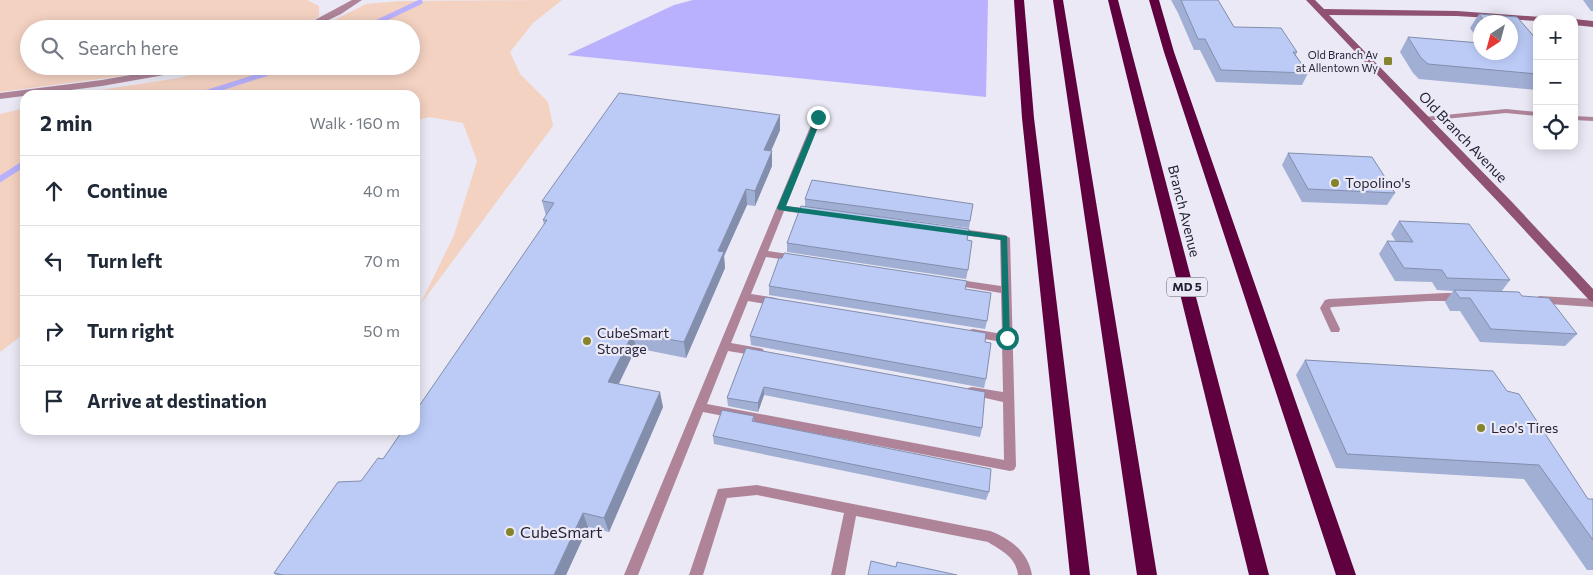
<!DOCTYPE html>
<meta charset="utf-8">
<style>
body{margin:0;font-family:Commissioner,sans-serif;background:#f6f6f7;color:#1f2937}
.controls{position:absolute;right:15px;top:15px;display:grid;overflow:hidden;border-radius:10px;box-shadow:0 2px 12px #0003}
.controls button{width:45px;height:45px;display:grid;place-items:center;padding:0;border:0;border-bottom:1px solid #e0e1e3;background:#fff;color:#1f2937;font:25px sans-serif}
.compass{position:absolute;left:1473px;top:15px;width:45px;height:45px;border-radius:50%;background:#fff;box-shadow:0 2px 12px #0003;rotate:216deg}
.stop{position:absolute;width:15px;height:15px;margin:-11px;border:4px solid #0f766e;border-radius:50%;background:#fff}
.stop.end{background:#0f766e;border-color:#fff;box-shadow:0 1px 5px #0008}
.list{margin:0;padding:0;list-style:none}
h2{display:flex;justify-content:space-between;align-items:center;height:65px;margin:0;padding:0 20px;font-size:21px}
h2 small{font-size:16px;font-weight:400;color:#747a83}
.list li{display:grid;grid-template-columns:32px 1fr auto;gap:15px;align-items:center;box-sizing:border-box;height:70px;padding:0 20px;border-top:1px solid #e0e1e3}
.list b{display:block;font-size:19px;white-space:nowrap}
.list em{font-size:16px;font-style:normal;color:#747a83}
.icon{flex:none;width:28px;height:28px;fill:none;stroke:currentColor;stroke-width:2;stroke-linecap:round;stroke-linejoin:round}
.map{position:relative;flex:none;width:1593px;height:575px;overflow:hidden}
.search{position:absolute;background:#fff;box-shadow:0 2px 12px #0003;left:20px;top:20px;width:400px;height:55px;display:flex;align-items:center;gap:12px;box-sizing:border-box;padding:0 18px;border-radius:28px;color:#747a83;font-size:19px}
.panel{position:absolute;background:#fff;box-shadow:0 2px 12px #0003;left:20px;top:90px;width:400px;height:345px;border-radius:15px}
.map>svg:first-child{display:block}
</style>
<div class="map">
<svg width="1593" height="575" viewBox="0 0 1593 575">
<rect width="100%" height="100%" fill="#eae9f5"/>
<g fill="#f4d2c2">
<path d="M0,0h307l12,6v11l-27,12h-263v37h152l-29,6 -152,20z"/>
<path d="M562,0l-29,23 -23,29 10,22 28,28 5,24 -133,179 34,-70 23,-74 -14,-38 -34,-6 -14,4v-26h-348l112,-17 40,-12h192v-37h-95l50,-25 35,-3z"/>
<path d="M25,108v225l-25,19v-238z"/>
</g>
<path fill="#b9b1fd" d="M693,0h295l-2,97 -419,-42 107,-50z"/>
<g fill="none" stroke-linecap="round" stroke-linejoin="round">
<g stroke="#b9b1fd" stroke-width="5">
<path d="M363,29l57,-27"/>
<path d="M199,95l66,-21 17,-8"/>
</g>
<path stroke="#b9b1fd" stroke-width="6" d="M0,179l25,-16"/>
<g fill="#af8499" fill-rule="evenodd">
<path d="M1506,109l31,3v4l-31,-3 -82,8 -4,-2 4,-2z"/>
<path d="M815,115h6l1,2 -36,89 26,3 5,3 -5,3 -28,-4 -16,40 27,4 5,3 -5,3 -29,-4 -15,37 25,4 5,4 -5,4 -28,-5 -17,42 28,5 4,1 1,3 -1,3 -4,1 -31,-5 -21,53 297,56 -1,-58 -31,-7 -4,-1 -2,-3 2,-3 4,-1 31,5 -1,-50 -29,-5 -4,-1 -1,-3 1,-3 4,-1 29,5 -1,-41 -48,-8 -5,-3 5,-3 48,7 -1,-46 -45,-6 -3,-1 -2,-2 2,-2 3,-1 50,7 5,3 6,228 -2,4 -4,1 -307,-59 -65,163h-14z"/>
<path d="M1574,116l19,1v4l-19,-1z"/>
<path d="M1445,293h17l5,4 -5,4h-34l-96,6 -2,1 10,21 -1,3h-8l-11,-24 5,-8 4,-1z"/>
<path d="M1539,296l54,3v8l-58,-4 -1,-3z"/>
<path d="M757,485l233,46c21,8 38,21 42,44h-14c-2,-18 -16,-24 -30,-33l-132,-26 -11,59h-14l13,-62 -87,-18 -30,3 -24,77h-14l29,-86z"/>
</g>
<g fill="#af8499" fill-rule="evenodd">
<path d="M352,0h10l-21,14 -31,15h-12z"/>
<path d="M181,66h21l-4,3 -96,17 -102,13v-6l102,-13z"/>
</g>
<g fill="#8f5271" fill-rule="evenodd">
<path d="M1306,0h9l9,9 133,2 84,6 1,2h-5v2l-80,-5 -128,-1 182,186 82,88v13l-4,-2 -86,-93z"/>
<path d="M1574,19l19,2v6l-19,-2z"/>
</g>
<g fill="#5f013e" fill-rule="evenodd">
<path d="M1014,0h10l10,118 56,457h-20l-48,-457z"/>
<path d="M1053,0h10l94,575h-20z"/>
<path d="M1108,0h10l151,575h-20z"/>
<path d="M1149,0h10l15,52 182,523h-20l-172,-523z"/>
</g>
</g>
<g fill="#a1afd4">
<path d="M1171,0h47l16,27 63,25 -1,3 12,18 -6,12 -86,-3 -16,-32h-6l-16,-37z"/>
<path d="M1583,0h10v11h-2z"/>
<path d="M1479,14l38,3 20,23v50l-118,-11 -6,-6 -13,-21 8,-15 72,6v9h30v-30h-30v20l-10,-14z"/>
<path d="M780,130l-9,21 1,15 -17,40 -8,-1 -23,51 1,12 -39,90 -50,-10 -17,36 44,23 -54,125 -21,-5 -22,48h-290l-2,-2 87,-92 22,-22 161,-234 -1,-5 3,-4 -4,-15z"/>
<path d="M1288,153l107,40 -8,12 -85,-3 -20,-37z"/>
<path d="M805,199l168,5 -4,24 -164,-21z"/>
<path d="M1399,221l111,59 -9,12 21,4 55,38 -12,12 -85,-4 -20,-31h-10l-5,-9 8,-11 -16,-1 -5,-8 -37,-1 -16,-27 8,-13 9,1 -5,-8z"/>
<path d="M967,240l1,30 -2,9 -179,-27v-9z"/>
<path d="M769,286l196,3 22,32 -2,8 -216,-34z"/>
<path d="M750,336l235,6 1,37 -2,9 -233,-43z"/>
<path d="M746,348l236,80 -2,9 -216,-42 -6,17 -30,-6 -1,-8z"/>
<path d="M1305,360l202,31 81,108h5v71h-6l-63,-91 -188,-11 -40,-93z"/>
<path d="M754,416v6l235,70 -3,8 -272,-56 -1,-8z"/>
</g>
<g fill="#838eac">
<path d="M780,115v15l-15,35 -1,-15z"/>
<path d="M772,151v15l-17,40v-15z"/>
<path d="M746,189l1,16 -23,51 1,12 -39,90 -2,-16 34,-91z"/>
<path d="M633,333l3,15 -24,49 -4,-15z"/>
<path d="M764,387v8l-6,17v-9z"/>
<path d="M660,392l3,15 -54,125 -5,-14z"/>
<path d="M583,513l5,14 -22,48h-12z"/>
</g>
<g fill="#bbcbf6" stroke="#838eac">
<path d="M1181,0h37l16,27 47,1 16,24h-4l15,21 -87,-3 -16,-31h-7z"/>
<path d="M1479,14l38,3 20,23v34l-109,-10 -7,-6 -13,-21 72,6v9h30v-30h-25z"/>
<path d="M619,93l161,22 -16,35 8,1 -17,40 -9,-2 -28,62 6,1 -40,90 -51,-9 -25,49 52,10 -56,126 -21,-5 -29,62h-271l-9,-2 64,-91 23,-1 17,-23 5,1 20,-29h12v-18l132,-192h-4l11,-17 -12,-2z"/>
<path d="M1288,153l84,4 23,36 -87,-4z"/>
<path d="M812,180l161,24 -3,17 -165,-22z"/>
<path d="M801,206l168,23 -2,11 5,1 -4,29 -181,-27z"/>
<path d="M1399,221l70,3 41,56 -63,-2 -5,-8 -38,-2 -17,-27 26,1z"/>
<path d="M784,253l183,28 -2,8 26,4 -4,28 -218,-35 10,-28h3z"/>
<path d="M1454,290l65,2 3,4 27,2 28,36 -86,-5 -21,-31h-10z"/>
<path d="M765,297l221,36 -1,9 6,1 -5,36 -236,-43z"/>
<path d="M746,348l239,44 -3,36 -218,-41 -6,16 -31,-5z"/>
<path d="M1305,360l188,11 14,20 12,3 69,105h5v41l-54,-75 -192,-11z"/>
<path d="M722,410l32,6 -2,5 239,48 -2,23 -276,-56z"/>
<path d="M871,561l25,6 1,-5 60,13h-89z"/>
</g>
<path fill="#0f766e" d="M816,116l6,1 -36,89 221,30 3,105 -3,1 -4,-4 -2,-98 -222,-30 -2,-2z"/>
<g fill="#85842d" stroke="#eae9f5" stroke-width="2">
<rect x="1383" y="56" width="10" height="10" rx="2.5"/>
<circle cx="1335" cy="183" r="5"/>
<circle cx="587" cy="341" r="5"/>
<circle cx="1481" cy="428" r="5"/>
<circle cx="510" cy="532" r="5"/>
</g>
<g text-anchor="middle" stroke-width="4.5" stroke-linejoin="round" paint-order="stroke">
<g font-size="11" fill="#262339" stroke="#eae9f5" text-anchor="end">
<text x="1378" y="59">Old Branch Av<tspan x="1378" dy="13">at Allentown Wy</tspan></text>
</g>
<rect fill="#eae9f5" stroke="#615e71" stroke-width="1" x="1167" y="277.5" width="40" height="19" rx="4"/>
<g font-size="12" font-weight="bold" fill="#262339">
<text x="1187" y="291">MD 5</text>
</g>
<g font-size="14" fill="#262339" stroke="#eae9f5">
<text transform="translate(1463 137) rotate(46)" y="5">Old Branch Avenue</text>
<text transform="translate(1184 211) rotate(76)" y="5">Branch Avenue</text>
</g>
<g font-size="14" fill="#262339" stroke="#eae9f5" text-anchor="start">
<text x="1345" y="188">Topolino's</text>
<text x="597" y="338">CubeSmart<tspan x="597" dy="16">Storage</tspan></text>
<text x="1491" y="433">Leo's Tires</text>
</g>
<g font-size="16" fill="#262339" stroke="#eae9f5" text-anchor="start">
<text x="520" y="538">CubeSmart</text>
</g>
</g>
</svg>
<div class="controls">
<button>+</button>
<button>−</button>
<button><svg class="icon" aria-label="locate" viewBox="0 0 24 24"><circle cx="12" cy="12" r="6"/><path d="M12 2v4M12 18v4M2 12h4M18 12h4"/></svg></button>
</div>
<svg class="compass" viewBox="-18 -18 36 36"><path d="M0-13l5 13h-10z" fill="#e53935"/><path d="M0 13l5-13h-10z" fill="#747a83"/></svg>
<div class="stop" style="left:1007px;top:338px"></div>
<div class="stop end" style="left:818px;top:117px"></div>
<div class="search"><svg class="icon" aria-label="search" viewBox="0 0 24 24"><circle cx="10" cy="10" r="6"/><path d="M15 15l6 6"/></svg>Search here</div>
<section class="panel">
<h2>2 min<small>Walk · 160 m</small></h2>
<ul class="list">
<li><svg class="icon" aria-label="ahead" viewBox="0 0 24 24"><path d="M12 20V5M6 11l6-6 6 6"/></svg><div><b>Continue</b></div><em>40 m</em></li>
<li><svg class="icon" aria-label="left" viewBox="0 0 24 24"><path d="M17 20v-9H6M10 6l-5 5 5 5"/></svg><div><b>Turn left</b></div><em>70 m</em></li>
<li><svg class="icon" aria-label="right" viewBox="0 0 24 24"><path d="M7 20v-9h11M14 6l5 5-5 5"/></svg><div><b>Turn right</b></div><em>50 m</em></li>
<li><svg class="icon" aria-label="arrive" viewBox="0 0 24 24"><path d="M6 21V4h12l-3 4 3 4H6"/></svg><div><b>Arrive at destination</b></div></li>
</ul>
</section>
</div>
